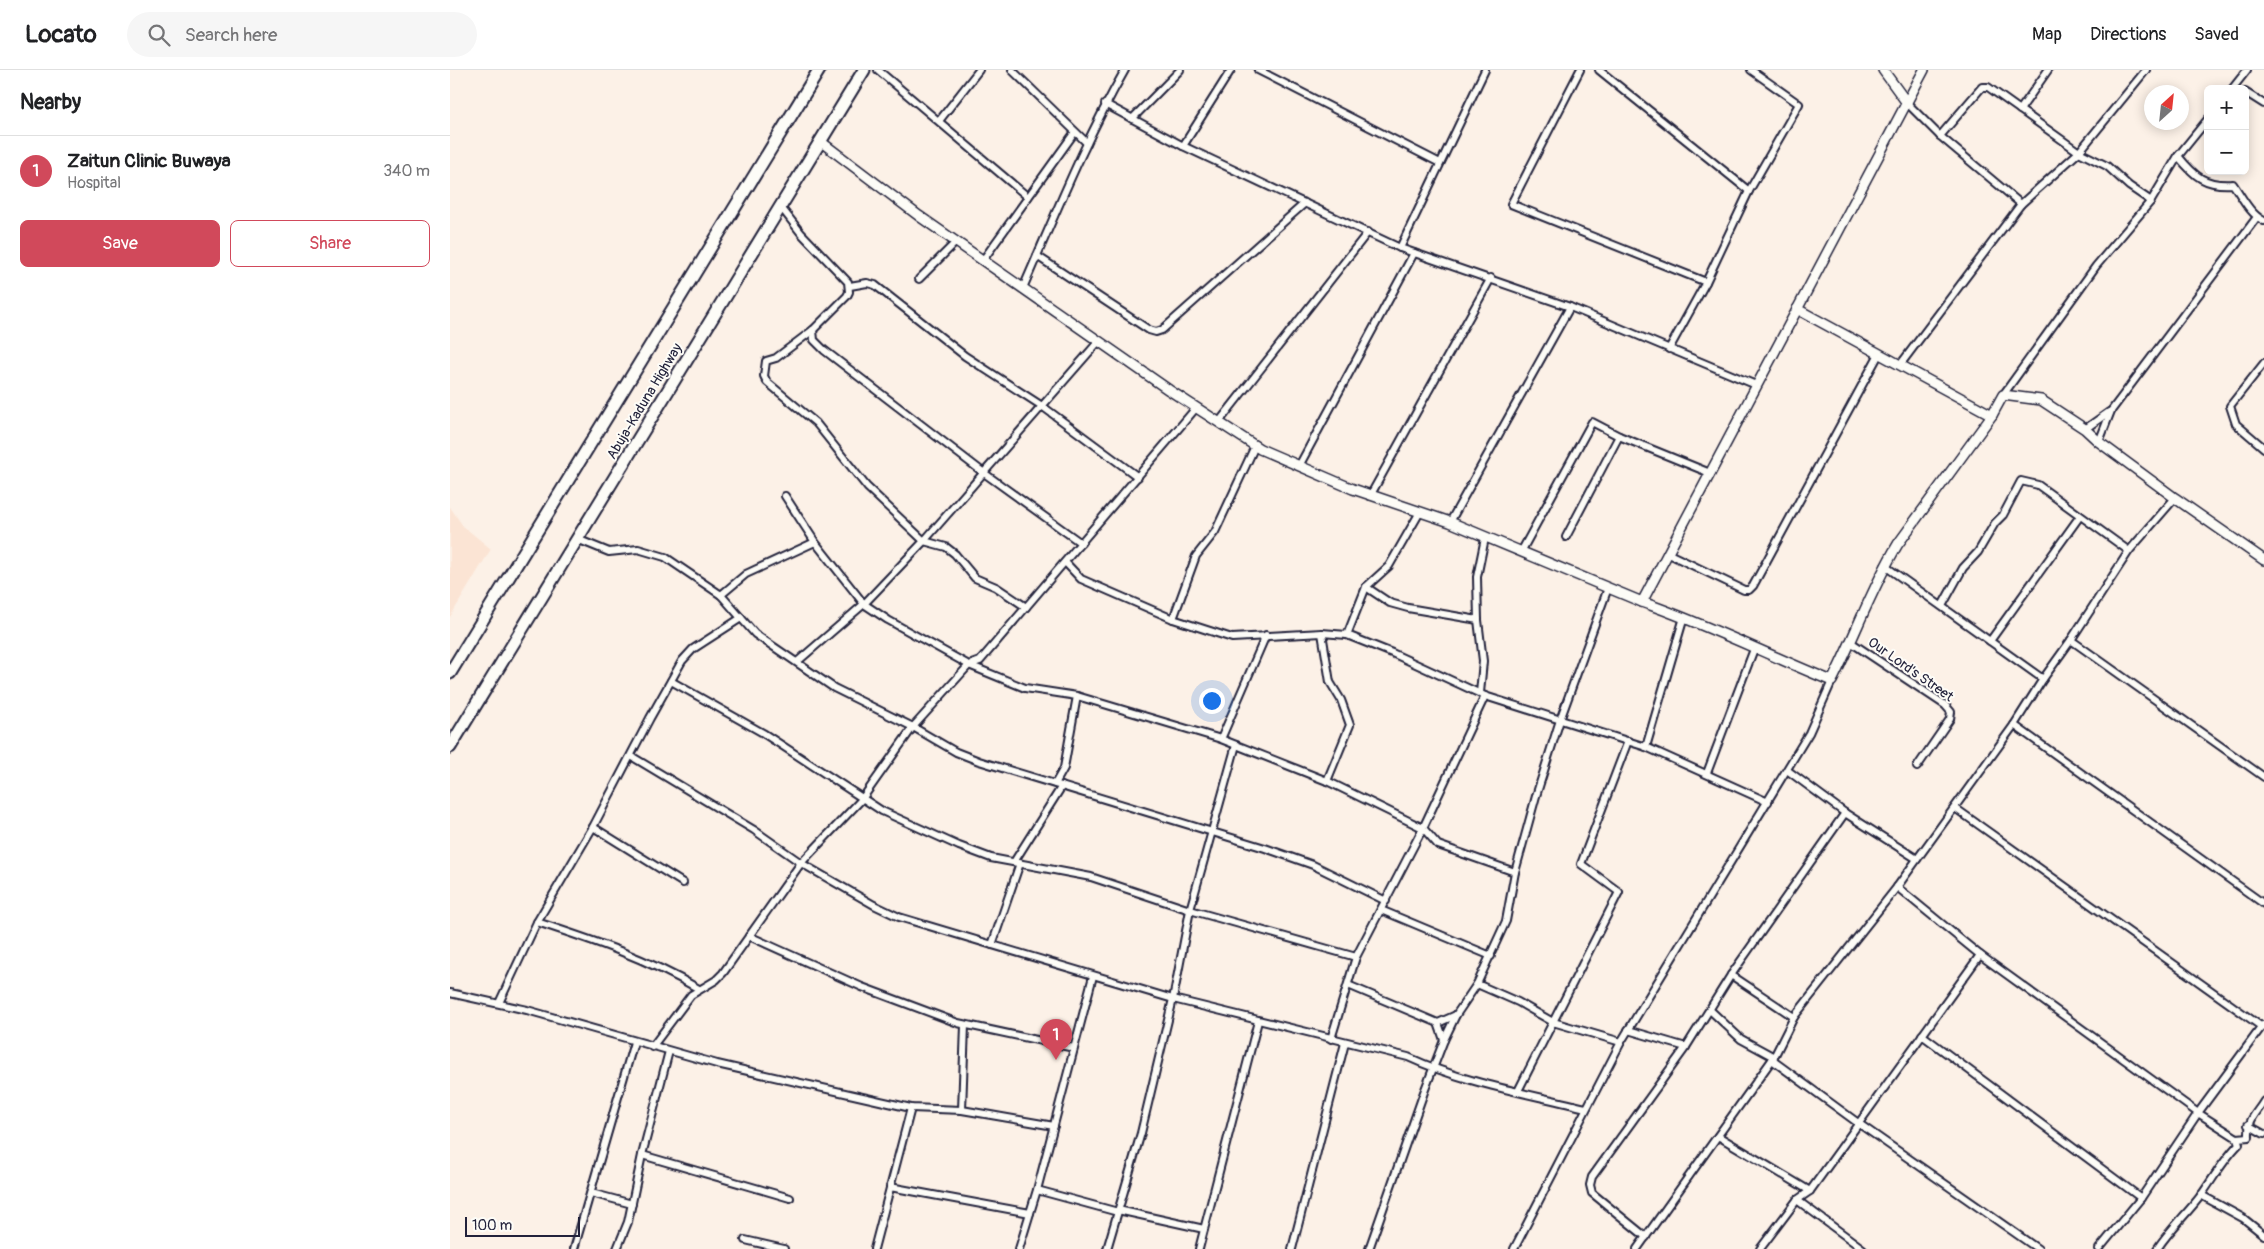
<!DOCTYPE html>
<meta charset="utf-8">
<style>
body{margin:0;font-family:Pangolin,sans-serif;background:#f6f6f6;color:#202124}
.controls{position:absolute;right:15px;top:15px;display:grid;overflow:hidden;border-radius:8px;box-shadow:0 2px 12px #0003}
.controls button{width:45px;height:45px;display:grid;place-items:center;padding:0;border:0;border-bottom:1px solid #e0e0e0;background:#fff;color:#202124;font:25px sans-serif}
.compass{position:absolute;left:1694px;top:15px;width:45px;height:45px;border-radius:50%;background:#fff;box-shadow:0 2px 12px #0003;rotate:27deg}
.scale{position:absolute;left:15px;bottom:12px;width:115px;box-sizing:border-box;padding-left:5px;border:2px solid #22223b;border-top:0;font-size:14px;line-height:18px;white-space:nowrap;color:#22223b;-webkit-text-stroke:4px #fdfcf7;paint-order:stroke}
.you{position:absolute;left:761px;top:630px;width:18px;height:18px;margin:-12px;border:4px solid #fff;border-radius:50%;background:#1a73e8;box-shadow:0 0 0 8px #1a73e833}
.badge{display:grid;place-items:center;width:32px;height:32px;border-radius:50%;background:#d1495b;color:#fff;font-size:16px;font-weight:700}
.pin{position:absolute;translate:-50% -41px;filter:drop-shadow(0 1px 2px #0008)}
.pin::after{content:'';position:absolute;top:26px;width:18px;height:15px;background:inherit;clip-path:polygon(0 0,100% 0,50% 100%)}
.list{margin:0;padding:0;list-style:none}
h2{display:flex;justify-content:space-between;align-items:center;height:65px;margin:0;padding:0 20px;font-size:21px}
h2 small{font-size:16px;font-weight:400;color:#757577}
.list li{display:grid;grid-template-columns:32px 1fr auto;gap:15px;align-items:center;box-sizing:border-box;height:70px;padding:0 20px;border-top:1px solid #e0e0e0}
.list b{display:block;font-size:19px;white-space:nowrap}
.list p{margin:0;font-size:16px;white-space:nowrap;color:#757577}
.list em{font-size:16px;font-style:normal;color:#757577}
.actions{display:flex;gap:10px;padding:15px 20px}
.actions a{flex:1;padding:11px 0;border:1px solid #d1495b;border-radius:8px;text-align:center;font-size:18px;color:#d1495b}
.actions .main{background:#d1495b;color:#fff}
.icon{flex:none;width:28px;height:28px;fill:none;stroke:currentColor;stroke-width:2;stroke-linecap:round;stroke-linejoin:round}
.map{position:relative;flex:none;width:1814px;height:1179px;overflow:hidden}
header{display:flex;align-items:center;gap:30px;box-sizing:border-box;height:70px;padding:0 25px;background:#fff;border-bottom:1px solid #e0e0e0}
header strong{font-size:24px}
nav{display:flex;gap:28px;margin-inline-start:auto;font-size:18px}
.search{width:350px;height:45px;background:#f6f6f6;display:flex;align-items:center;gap:12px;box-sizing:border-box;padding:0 18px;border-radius:28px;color:#757577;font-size:19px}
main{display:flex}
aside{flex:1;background:#fff}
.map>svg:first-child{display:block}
</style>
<header>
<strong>Locato</strong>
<div class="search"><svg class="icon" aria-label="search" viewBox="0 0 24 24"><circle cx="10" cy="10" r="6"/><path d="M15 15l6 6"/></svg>Search here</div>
<nav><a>Map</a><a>Directions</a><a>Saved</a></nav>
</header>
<main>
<aside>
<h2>Nearby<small></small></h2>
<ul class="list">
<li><span class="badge">1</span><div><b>Zaitun Clinic Buwaya</b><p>Hospital</p></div><em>340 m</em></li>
</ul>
<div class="actions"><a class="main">Save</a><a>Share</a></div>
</aside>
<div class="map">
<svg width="1814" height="1179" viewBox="0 0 1814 1179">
<rect width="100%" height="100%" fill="#fcf1e7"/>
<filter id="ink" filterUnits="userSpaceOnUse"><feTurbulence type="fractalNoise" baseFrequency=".02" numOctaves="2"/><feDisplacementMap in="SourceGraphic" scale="10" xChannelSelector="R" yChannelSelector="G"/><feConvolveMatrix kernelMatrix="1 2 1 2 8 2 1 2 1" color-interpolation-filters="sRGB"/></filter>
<g filter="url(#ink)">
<path fill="#fbe4d4" d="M0,437l13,19 28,23 -41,68z"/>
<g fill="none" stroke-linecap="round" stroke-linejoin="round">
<g stroke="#22223b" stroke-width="10">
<g id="street">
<path d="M428,0l150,127"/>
<path d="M562,0l75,73"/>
<path d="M808,0l182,93"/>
<path d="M1130,0l-69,134 195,78"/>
<path d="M1149,0l150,121"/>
<path d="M1782,19l15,-19"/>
<path d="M1795,22l19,12"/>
<path d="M1457,33l33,33 81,68"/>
<path d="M655,34l78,42 217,102 170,59 186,78"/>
<path d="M1570,40l28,-40"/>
<path d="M682,49l48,-49"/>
<path d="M489,51l40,-51"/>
<path d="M1490,66l42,-49h6l91,65 28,14 22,20 22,15"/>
<path d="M733,76l48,-76"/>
<path d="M1728,86c17,21 27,30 55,28 9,13 17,30 31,37"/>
<path d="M330,136l21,27 47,49 1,10 -2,4 -34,34 -37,28 -10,3 -2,15 3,6 49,41 51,64 57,54 22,6 9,7 20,24 21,9 30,20"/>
<path d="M950,178l85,-178"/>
<path d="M587,186l112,74 7,2 6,-2 143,-127"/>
<path d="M533,190l92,-128"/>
<path d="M469,209l37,-37"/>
<path d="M400,216l17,-3 8,2 90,71 77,50 96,71"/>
<path d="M573,218c32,-73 62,-148 102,-218"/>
<path d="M363,260l1,10 10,10 160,123 97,70"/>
<path d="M1219,279l37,-67 43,-91 50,-87 -48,-34"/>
<path d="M1814,293l-34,43 6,18 28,24"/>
<path d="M1450,295l121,-161 58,-52 67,-82"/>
<path d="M1553,325l93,-129 55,-65 27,-45 30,-37"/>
<path d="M769,352l149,-190"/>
<path d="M1635,359l24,-17"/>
<path d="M1649,372l12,-31 146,-194"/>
<path d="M849,396l115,-213"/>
<path d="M335,426l30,46 49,62 24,16 81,45 56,23 52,8 144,43 106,42 96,47 15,17 77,27"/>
<path d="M920,426l121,-218"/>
<path d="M1000,452l120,-215"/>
<path d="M1116,467l53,-101"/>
<path d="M127,469l32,13 29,-3 27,8 56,38 34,39 79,54 79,39 43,25 23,9 286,87 48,17 73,36"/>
<path d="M1071,482l71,-130 27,14 91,37"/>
<path d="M1217,483l77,37h5l4,-4 126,-232"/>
<path d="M615,492l16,17 92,40 59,19 90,-5 25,2 45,18 93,43 161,51 122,55"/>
<path d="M1435,496l158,113"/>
<path d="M916,517l24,16 18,5 70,12"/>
<path d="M271,525l25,-21 69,-32"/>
<path d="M1492,536l21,-38 15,-16 17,-29 8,-8 18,-34 17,4 91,66"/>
<path d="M723,549l23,-63 19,-24 40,-86"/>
<path d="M872,563l8,49 11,18 9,25 -23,56"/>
<path d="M897,565l19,-48 23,-21 31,-54"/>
<path d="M1621,570l193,137"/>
<path d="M1540,571l90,-125"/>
<path d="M1402,573l93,62 6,7 -1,7 -33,48"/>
<path d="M347,592l67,-58 60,-63 175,-200"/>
<path d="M221,611l92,52 119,78 77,35 32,12 100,19 99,33 166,47"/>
<path d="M1030,623l3,-32 -5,-41 -1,-43 8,-39"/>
<path d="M1564,655l250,179"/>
<path d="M771,669l45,-104"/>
<path d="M1196,677l38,-130"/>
<path d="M181,686l123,74 47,33 73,42 25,12 274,82 235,58c56,26 118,36 178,51"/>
<path d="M1337,700l58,43 72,46"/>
<path d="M1257,703l47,-124"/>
<path d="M605,714l9,-16 13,-72"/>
<path d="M1505,738l307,219"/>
<path d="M143,757l90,56"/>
<path d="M564,792l48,-76"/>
<path d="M1447,817l83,68 218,158 39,25 12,-1c-1,-19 6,-21 15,-36"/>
<path d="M931,840l110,46"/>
<path d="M87,852c58,19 109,36 162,67"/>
<path d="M299,866l113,51 96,36 116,25"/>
<path d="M542,875l28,-82"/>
<path d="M1281,905l63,42"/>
<path d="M1027,914l41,18 35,20 68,20"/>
<path d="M898,915l90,38 18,-8"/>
<path d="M0,923l77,17 190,54 194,44 51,2 92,16"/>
<path d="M49,933l38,-81 56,-95 57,-109 32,-57 11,-12 48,-31"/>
<path d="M1260,940l31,29 33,18"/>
<path d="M988,953l6,17"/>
<path d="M1178,960l58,17"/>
<path d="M1472,965l219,163"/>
<path d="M881,969l25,-82 67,-129 62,-132"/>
<path d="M202,977l39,-52 25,-15 7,-7 78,-110 61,-64 51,-72 56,-62 11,-4 216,-253"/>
<path d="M1322,990l86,63 180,126"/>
<path d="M1068,1021l101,-199 -38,-28 47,-123"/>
<path d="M512,1040l3,-85"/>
<path d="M1798,1055l16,9"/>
<path d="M1268,1066l92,55"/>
<path d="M192,1085l148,43"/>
<path d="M440,1117l140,26"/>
<path d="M587,1120l81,22"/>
<path d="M141,1123l41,11"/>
<path d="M1751,1125l42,23 21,17"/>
<path d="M1347,1130l66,49"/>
<path d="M668,1140l86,19"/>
<path d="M1196,1167l-54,-44 -2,-8 2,-8 94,-130 45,-72 114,-162"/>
<path d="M295,1170l39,9"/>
<path d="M124,1179l60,-207"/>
<path d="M167,1179l11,-27 14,-67 27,-104"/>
<path d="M424,1179l37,-141"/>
<path d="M569,1179l18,-59 56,-214"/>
<path d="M657,1179l34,-116 32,-134 17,-89 46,-165"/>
<path d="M749,1179l59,-228"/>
<path d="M842,1179l53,-206"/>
<path d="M919,1179l55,-157 20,-52 12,-25 21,-31 29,-63 9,-49 21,-76 24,-76 48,-132"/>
<path d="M1064,1179l107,-207 188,-309 23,-52"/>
<path d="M1187,1179l137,-192 20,-40 103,-130 117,-162 29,-46 28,-39 58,-89 46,-53"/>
<path d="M1310,1179l37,-49 13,-9 170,-236"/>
<path d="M1649,1179l42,-51 57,-85 65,-88"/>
<path d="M1707,1179c13,-20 31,-36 45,-55 12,-17 22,-35 37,-50l-2,-6"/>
</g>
</g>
<g stroke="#22223b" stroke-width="12">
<g id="secondary">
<path d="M1433,0l24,33"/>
<path d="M370,71l99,75 250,174 91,59 93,40 97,33 192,80 282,-532"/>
<path d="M1347,239l195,106 11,-20 38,5 44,29 14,13 76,56 89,62"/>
<path d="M1192,532c64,22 126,53 190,79 23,-45 40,-94 66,-137l94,-129"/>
</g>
</g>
<g stroke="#22223b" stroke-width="15">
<g id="highway">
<path d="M0,603l369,-603"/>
<path d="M0,677l414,-677"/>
</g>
</g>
<use href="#street" stroke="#fdfcf7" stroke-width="6"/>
<use href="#secondary" stroke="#fdfcf7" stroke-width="9"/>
<use href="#highway" stroke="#fdfcf7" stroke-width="11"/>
</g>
</g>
<g text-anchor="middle" stroke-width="4" stroke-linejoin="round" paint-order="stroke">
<g font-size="14" fill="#22223b" stroke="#fdfcf7">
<text transform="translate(194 331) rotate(-59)" y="5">Abuja-Kaduna Highway</text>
<text transform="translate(1461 599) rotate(35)" y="5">Our Lord’s Street</text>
</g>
</g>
</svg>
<div class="controls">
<button>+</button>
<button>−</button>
</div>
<svg class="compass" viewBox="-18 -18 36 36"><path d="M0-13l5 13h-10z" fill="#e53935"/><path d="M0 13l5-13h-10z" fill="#757577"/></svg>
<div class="scale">100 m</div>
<div class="you"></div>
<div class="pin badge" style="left:606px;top:990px">1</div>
</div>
</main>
